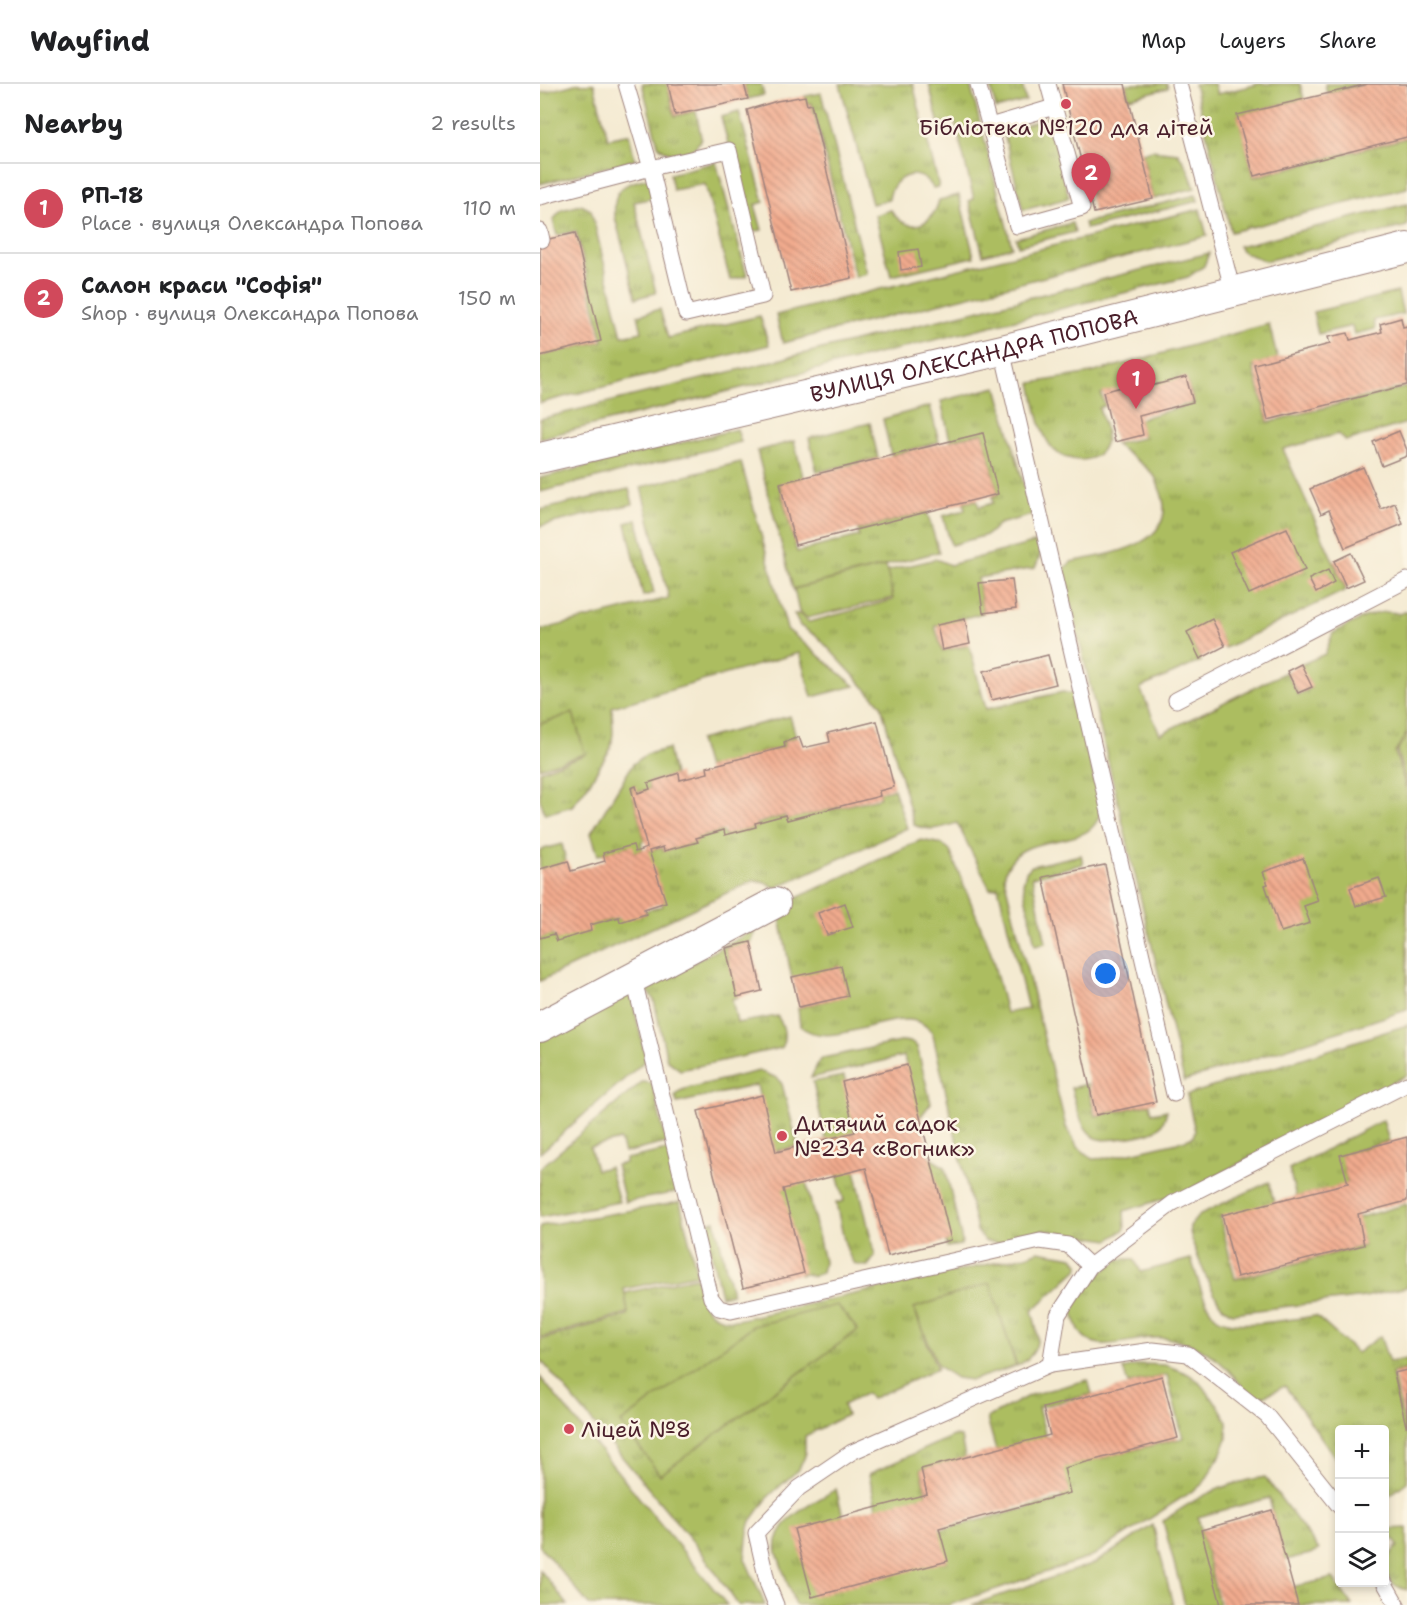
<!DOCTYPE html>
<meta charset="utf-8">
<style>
body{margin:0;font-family:"Shantell Sans",sans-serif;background:#f2f2f2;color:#202124}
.controls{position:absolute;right:18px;bottom:18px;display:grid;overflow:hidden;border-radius:6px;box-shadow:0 3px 9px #0003}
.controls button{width:54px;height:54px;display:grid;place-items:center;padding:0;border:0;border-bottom:2px solid #e0e0e0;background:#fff;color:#202124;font:30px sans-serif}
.you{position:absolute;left:566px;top:890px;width:21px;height:21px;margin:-15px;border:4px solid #fff;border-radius:50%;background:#1a73e8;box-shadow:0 0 0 9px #1a73e833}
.badge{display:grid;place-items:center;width:39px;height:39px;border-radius:50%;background:#d1495b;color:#fff;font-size:20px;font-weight:700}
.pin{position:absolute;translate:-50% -50px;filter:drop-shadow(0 2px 3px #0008)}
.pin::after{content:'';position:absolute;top:32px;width:21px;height:18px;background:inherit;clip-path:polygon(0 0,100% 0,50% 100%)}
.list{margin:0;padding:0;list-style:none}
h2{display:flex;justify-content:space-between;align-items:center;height:78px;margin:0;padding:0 24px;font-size:26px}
h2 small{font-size:20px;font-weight:400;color:#757577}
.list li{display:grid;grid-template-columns:39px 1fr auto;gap:18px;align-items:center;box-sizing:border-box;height:90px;padding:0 24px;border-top:2px solid #e0e0e0}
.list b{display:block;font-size:22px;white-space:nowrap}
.list p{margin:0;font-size:20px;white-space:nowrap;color:#757577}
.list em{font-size:20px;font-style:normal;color:#757577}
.icon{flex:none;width:33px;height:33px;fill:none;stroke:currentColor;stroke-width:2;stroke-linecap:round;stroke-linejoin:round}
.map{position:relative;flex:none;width:867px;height:1521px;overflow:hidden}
header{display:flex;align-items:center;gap:36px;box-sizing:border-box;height:84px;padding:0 30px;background:#fff;border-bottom:2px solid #e0e0e0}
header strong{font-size:28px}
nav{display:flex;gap:33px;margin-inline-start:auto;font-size:21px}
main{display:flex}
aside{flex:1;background:#fff}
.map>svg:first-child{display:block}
</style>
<header>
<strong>Wayfind</strong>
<nav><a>Map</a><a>Layers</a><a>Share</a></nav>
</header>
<main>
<aside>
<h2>Nearby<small>2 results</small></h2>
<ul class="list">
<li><span class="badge">1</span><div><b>РП-18</b><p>Place · вулиця Олександра Попова</p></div><em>110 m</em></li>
<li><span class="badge">2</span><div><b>Салон краси &quot;Софія&quot;</b><p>Shop · вулиця Олександра Попова</p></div><em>150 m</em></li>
</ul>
</aside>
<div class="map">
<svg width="867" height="1521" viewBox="0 0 867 1521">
<defs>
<pattern id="grass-tufts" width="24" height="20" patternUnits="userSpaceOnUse" patternTransform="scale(1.5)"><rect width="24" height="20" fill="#acbd61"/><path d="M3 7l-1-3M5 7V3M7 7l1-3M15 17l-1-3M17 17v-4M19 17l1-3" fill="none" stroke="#8e9950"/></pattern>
<pattern id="building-back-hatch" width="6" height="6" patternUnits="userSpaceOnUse" patternTransform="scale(1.5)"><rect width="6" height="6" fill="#f1ab8e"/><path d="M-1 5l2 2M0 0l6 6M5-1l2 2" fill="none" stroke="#c58b74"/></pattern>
</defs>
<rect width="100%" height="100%" fill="#fcf5e5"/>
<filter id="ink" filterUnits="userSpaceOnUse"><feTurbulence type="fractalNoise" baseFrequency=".0167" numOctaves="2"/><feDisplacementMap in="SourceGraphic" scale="12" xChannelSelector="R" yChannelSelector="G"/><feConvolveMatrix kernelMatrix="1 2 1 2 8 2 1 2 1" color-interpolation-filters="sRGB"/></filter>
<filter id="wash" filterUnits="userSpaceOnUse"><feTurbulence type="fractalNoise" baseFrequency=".008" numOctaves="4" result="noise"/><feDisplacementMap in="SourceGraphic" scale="24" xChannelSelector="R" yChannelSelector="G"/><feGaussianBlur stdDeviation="1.35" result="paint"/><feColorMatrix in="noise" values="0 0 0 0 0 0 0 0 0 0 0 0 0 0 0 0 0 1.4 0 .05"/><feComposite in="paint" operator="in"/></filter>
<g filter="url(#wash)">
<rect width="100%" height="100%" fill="#f4ead1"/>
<g fill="url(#grass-tufts)" stroke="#7b6e46" stroke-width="1.5">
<path d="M36,0h18l14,55 21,-5 6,26 -95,24v-91z"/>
<path d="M102,0h25l8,32 21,-5 5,26c-5,19 -32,22 -43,8z"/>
<path d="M204,0h17l3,11 -16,4z"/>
<path d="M300,0h73l26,103 -6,1c-13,-23 -42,-13 -44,12l-17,4z"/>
<path d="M389,0h41l42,163 -29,8 -14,-54 5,-2 -19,-77 -16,3z"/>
<path d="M450,0h32l4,17 -30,8z"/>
<path d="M586,0h41l1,4 -39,10z"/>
<path d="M654,0h20l3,10 42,-10h41l4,15 -66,16 16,62 153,-39v50l-176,44z"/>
<path d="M785,0h39l-37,9z"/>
<path d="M281,9l46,181 -12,3 -43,-174 -5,1 -2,-8z"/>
<path d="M199,28l25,90 -9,3 7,25 -10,2 -31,-115z"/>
<path d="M509,34l20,80 -46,12 -20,-80z"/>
<path d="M612,66l26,3 9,14 8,21 -42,11 -11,-46z"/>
<path d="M176,78l31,114 -17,4 -25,-96 -32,6 -3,-16z"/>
<path d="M109,94l6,20 -21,4 22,91 -20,5 -21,-81c-3,-30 9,-33 34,-39z"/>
<path d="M419,111l15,62 -83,19 -16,-61 16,-5c15,25 42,17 48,-10z"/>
<path d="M656,111l2,6 -112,28 -2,-6z"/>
<path d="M867,120v22l-142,35 -22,-9 -4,-6z"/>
<path d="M41,121l10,5 31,126 20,-4 -4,-17 22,-6 8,29 92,-22 9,29 -229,58v-47l63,-15 -27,-110 -19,4 -4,-15 9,-10z"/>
<path d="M660,125l7,27 -424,107 -7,-28z"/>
<path d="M532,139l3,9 -57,14 -2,-8z"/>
<path d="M669,169l-5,13 -16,11 -648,161v-19z"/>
<path d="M858,208l5,22 -29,6 1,9 -21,5 -2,-8 -34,8 -5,-22z"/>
<path d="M729,240l9,36 -25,7 15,55 139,-35v36l-61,18 -8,-7 -55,15 63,141 -121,58 -12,-26 -25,11 13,28 -61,27 20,46 126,-62 12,23 13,-7 -11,-23 25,-11 8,-21c21,-10 44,-27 67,-19l7,-3v122l-12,19 12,39v219l-223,71 -119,-501v-12l6,-6c39,-8 111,-17 89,-72 -2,-4 -3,-10 -5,-13 -7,-11 -30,-24 -40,-33l28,-6 -4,-19 55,-16 -8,-24 -61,15 -2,-6 -22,6 4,12 -6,2c3,10 8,22 7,32 -5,26 -39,24 -53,9 -15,-17 -17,-45 -22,-66l60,-10z"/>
<path d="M457,303l35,128 -33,9 -12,11 -36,10 -8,-29 22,-6 -1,-7 13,-3 2,7 14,-4 -1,-6 6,-3 -15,-61 -33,7 -9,-39z"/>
<path d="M390,322l9,36 -48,13 -8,-36z"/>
<path d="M330,339l8,35 -61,14 -8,-34z"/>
<path d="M197,345l4,13 -201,50v-14z"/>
<path d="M254,357l9,36 -24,7 18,68 62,-16 -1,-6 69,-18 12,40 -146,37 -36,-138z"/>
<path d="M201,378l46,167 68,57 -43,11 -13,-44 -187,54 1,26 -2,15 -23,37 -16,21 -27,8 -5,-15v-28l44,-16 -12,-40 -32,10v-95l129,-32 -28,-111z"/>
<path d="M89,405l4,15 -93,22v-16z"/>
<path d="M97,436l17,73 -11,3 -17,-73z"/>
<path d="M501,457l-1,15 -5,12 -57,10 5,35 -48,13 7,25 27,-6 17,64 77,-17 9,2 3,3 26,111c-6,51 -85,14 -97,69l62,250 11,19 15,13 17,-1 77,-18 7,-3 2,-6 -8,-36 220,-70v50l-221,117 -62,19 1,18 -16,11 -65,-10 -37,11 -10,2 -12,-2 -8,-10 -44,-196c-23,-43 -97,22 -133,-9l-2,-18 50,-13 -8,-29 -48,13 -12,-61 -5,-10 146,-68 21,4 8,7 40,98 16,64 22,-4 -30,-122 -8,2 -33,-66c-16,5 -27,9 -43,2l-33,-120 -63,-68 -18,-11 -6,-12h5l10,8 84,-22 -7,-29 50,-12 14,6z"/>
<path d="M250,632l6,21 -13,4 1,6 -77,21 -8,-28z"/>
<path d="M128,665l6,26 -26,8 2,6 -13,3 -2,-6 -4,1 14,54 -4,1 2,8 -12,3 -3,-7 -30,9 -7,-22 42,-69 14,-10z"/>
<path d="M354,705l13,39 -132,60 -6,-4 -15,-4 -214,101v-43l12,-4 2,4 31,-8 -1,-5 62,-11 -1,-3 18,-5 -15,-55 14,-3 1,3 34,-8 -1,-4 26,-8 2,4 33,-8 -1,-3 28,-8 2,4 94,-22 -1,-6z"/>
<path d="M22,760l4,18 -26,7v-19z"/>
<path d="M541,771l2,9 -51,13 14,66 -11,2 -12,-61 3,-12 6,-6z"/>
<path d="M216,845l-5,13 -25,6 12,49 -6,2 5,24 40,-7c7,9 10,21 4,32l-101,22 -13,-10 -13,-60 -9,-12z"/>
<path d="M364,957l9,2 4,4 14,56 -13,17 -14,-64 -93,22 7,-15 5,-5z"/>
<path d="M219,987l18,7 5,6 16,62 -27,6 -14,-67 -80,18 -2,-7 5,-5 8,-3z"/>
<path d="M304,992l12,59 -30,6 -13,-59z"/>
<path d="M102,998l10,1 14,60 -42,10 -4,-13 -30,7 6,23 13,-3 10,35 -79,15v-49z"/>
<path d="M547,1000l8,32 55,-12 2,9 15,-3c-2,8 -4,15 -11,20 -9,5 -51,13 -60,8 -16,-9 -20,-34 -25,-50z"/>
<path d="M843,1036l6,21 -48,14 7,29 -52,13 -7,-28z"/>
<path d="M128,1066l10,42 -53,10 -9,-37 9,-2v-4z"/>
<path d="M386,1072l19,11 17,74 -1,4 -14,2z"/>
<path d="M315,1086l20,86 -7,10c-5,0 -10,0 -14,-3 -10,-11 -14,-45 -18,-60l8,-2 -7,-27z"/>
<path d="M266,1097l18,81 -2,10 -10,5 -5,-3 -7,1 -20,-88z"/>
<path d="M729,1098l5,21 -54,14 15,62 129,-33 -7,-28 50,-14v83l-42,10 -132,16c-5,-2 -11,-6 -14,-11 -8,-13 -31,-63 -29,-76l10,-12z"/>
<path d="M175,1137l17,73 -11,2 -16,-72z"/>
<path d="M498,1167l35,6 6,7v4l-47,43c7,25 11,41 -15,55l-29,-82 -74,25 23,60 -66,30 -4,-6 -24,12 4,10 -42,21v20l-6,13 -30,27 -18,25 -3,10 -3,28 20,46h-27l-38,-55 -160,-191v-19l88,-25 -3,-22 71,-16c7,26 9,44 41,43l289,-64z"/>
<path d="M579,1175h15l7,13 50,-13c7,18 11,42 24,57 15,16 80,2 101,0l41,37 23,-17 9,26 18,-3v10l-15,4 15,63v46l-22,17 -1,-69h-44l-1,33 -54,-77 -32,15c-17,-24 -34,-46 -63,-57 -12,-5 -27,-7 -40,-6 -25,2 -62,19 -73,-13 -3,-7 -6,-15 -3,-22 4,-14 34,-35 45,-44z"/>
<path d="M603,1280l23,1 22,9 9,6 21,25 9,17v16l-7,18 -17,28 -112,73 -142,48h-154l-18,-52c-6,-33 38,-50 59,-64l8,31 92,11 126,-32 -7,-30 128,-31 -16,-63 -39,9 -5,-15z"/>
<path d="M548,1296l4,14 -54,13 8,30 -50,13 -9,-32 43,-23z"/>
<path d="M413,1352l8,1 4,21 -44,11 6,30 -50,13 -8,-38z"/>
<path d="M725,1393l54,73 -9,4 -25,6 -16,-62 -71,19 21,88h-34l-22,-84c37,-26 58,-37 102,-44z"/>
<path d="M867,1444v62c-25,-6 -27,-29 -9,-44l-11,-17z"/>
<path d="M0,1486l28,35h-28z"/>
<path d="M793,1494l19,27h-56l-5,-18z"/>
</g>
<g fill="#acbd61" stroke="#7b6e46" stroke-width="1.5">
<path d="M346,482l7,32 -86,20 -8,-6 -5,-23z"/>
<path d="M33,629l12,41 -45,14v-44z"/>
<path d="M867,649v54l-10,-36z"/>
<path d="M91,909l15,67 -106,93v-113z"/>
<path d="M140,1118l17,72 -73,15 4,24 -88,25v-112z"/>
<path d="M450,1199l26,83 -44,14 -16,-2 -18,-12 -24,-58z"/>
<path d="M297,1221l21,25 -198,145 -39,-52 132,-97z"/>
<path d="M0,1293l187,228h-138l-49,-59z"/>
<path d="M613,1441l20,80h-201l123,-42z"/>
</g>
<g id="blocks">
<g fill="url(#building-back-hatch)">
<path d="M128,0h76l4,15 -73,16z"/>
<path d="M522,0h63l28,115 -59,14z"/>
<path d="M828,0h39v53l-153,39 -17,-61z"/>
<path d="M265,12l2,9 4,-1 41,174 -61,14 -44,-182 30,-9z"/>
<path d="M35,149l26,108 -61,15v-115z"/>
<path d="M378,165l3,18 -20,3 -2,-18z"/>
<path d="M861,234l2,9 4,-1v59l-139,35 -14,-56 76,-20 -2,-7 20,-4 2,7 32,-8 -2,-8z"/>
<path d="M646,293l7,25 -54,14 4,19 -28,7 -12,-50 22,-6 2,6z"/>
<path d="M859,347l8,19v6l-25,10 -9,-24z"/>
<path d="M443,349l15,61 -203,51 -15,-62z"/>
<path d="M823,383l18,42 14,-6 8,21 -58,24 -16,-38 -8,4 -11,-25z"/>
<path d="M747,444l18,42 -56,24 -19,-42z"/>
<path d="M811,469l13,27 -18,8 -12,-27z"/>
<path d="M788,486l6,13 -18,10 -7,-14z"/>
<path d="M472,496l4,29 -33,4 -4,-30z"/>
<path d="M425,535l5,25 -28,6 -5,-25z"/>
<path d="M672,535l13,27 -25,13 -13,-27z"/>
<path d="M508,571l8,29 -64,16 -8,-29z"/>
<path d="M761,580l11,23 -14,6 -11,-22z"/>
<path d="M337,637l17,66 -15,4 1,5 -93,24 -2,-5 -30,8 1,4 -31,8 -1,-5 -28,8 2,4 -34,9 -1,-4 -14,4 17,51 -22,7 2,5 -26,8 -1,-5 -29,8 1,6 -34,10 -3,-7 -14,4v-69l28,-8 3,10 34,-10 -2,-8 30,-8 2,7 12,-4 -16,-60 5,-2 2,7 12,-4 -2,-6 31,-10 1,7 28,-7 -1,-6 78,-20 -1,-5 15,-5 4,11 27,-6 -2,-9z"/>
<path d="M763,774l15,43 -14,5 6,17 -29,9 -16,-47 3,-1 -5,-12z"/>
<path d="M565,781l51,237 -60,13 -53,-238z"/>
<path d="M839,794l7,19 -30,9 -6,-18z"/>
<path d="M305,819l8,24 -26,8 -9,-22z"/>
<path d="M211,858l11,49 -25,6 -11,-49z"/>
<path d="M301,882l7,30 -49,11 -7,-30z"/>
<path d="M367,981l44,175 -63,16 -22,-88 -83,21 21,84 -61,15 -45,-177 64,-16 14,57 79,-20 -13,-50z"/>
<path d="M867,1053v64l-49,13 6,31 -127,32 -15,-62 126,-32 -8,-28z"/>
<path d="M867,1286v56h-1l-12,-53z"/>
<path d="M622,1292l16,62 -114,30 6,25 -131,35 9,33 -136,36 -18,-68 133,-35 -6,-25 129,-34 -7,-27z"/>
<path d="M732,1426l26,95h-77l-20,-75z"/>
</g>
</g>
</g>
<g filter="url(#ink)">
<use href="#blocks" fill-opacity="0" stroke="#9f847e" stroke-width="1.5"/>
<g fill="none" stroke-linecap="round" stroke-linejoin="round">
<g stroke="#9f847e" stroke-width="17">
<g id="service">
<path d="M438,0l39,142 65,-18 -34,-124"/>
<path d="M639,0l54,208"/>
<path d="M450,42l64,-19"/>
<path d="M189,66l34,146 -77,18 -35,-146z"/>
<path d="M0,113l111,-29 -25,-84"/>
<path d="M0,147l2,9"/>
<path d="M462,266l172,744"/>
<path d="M636,616l231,-120"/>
<path d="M90,896l7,12 74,306 8,10 12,3 309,-70 28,4 22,21"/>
<path d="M510,1281l8,-50 32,-49 83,-63 234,-119"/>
<path d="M844,1498l13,23"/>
<path d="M236,1521l-8,-20 -12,-52 43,-45 53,-36 198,-87 103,-15 35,4 79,62 73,91"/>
</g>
</g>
<g stroke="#9f847e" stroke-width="32">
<g id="minor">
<path id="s1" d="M0,374l462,-108 405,-102"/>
<path d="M0,943l235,-124"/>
</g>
</g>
<use href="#service" stroke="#fff" stroke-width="15"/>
<use href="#minor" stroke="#fff" stroke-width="30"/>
</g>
</g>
<g fill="#d1495b" stroke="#fcf5e5" stroke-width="2">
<circle cx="526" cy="20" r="6"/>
<circle cx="242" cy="1052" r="6"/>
<circle cx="29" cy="1345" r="6"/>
</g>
<g text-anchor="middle" stroke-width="5" stroke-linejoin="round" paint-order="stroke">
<g font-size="22" fill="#4a1f2b" stroke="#fcf5e5" text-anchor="start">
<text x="526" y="51" text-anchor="middle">Бібліотека №120 для дітей</text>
<text x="254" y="1047">Дитячий садок<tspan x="254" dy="25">№234 «Вогник»</tspan></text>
<text x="41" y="1353">Ліцей №8</text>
</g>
<g font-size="22" fill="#4a1f2b" stroke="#fcf5e5">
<text dy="8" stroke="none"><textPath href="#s1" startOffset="446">ВУЛИЦЯ ОЛЕКСАНДРА ПОПОВА</textPath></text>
</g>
</g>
</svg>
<div class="controls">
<button>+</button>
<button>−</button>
<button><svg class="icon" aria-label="layers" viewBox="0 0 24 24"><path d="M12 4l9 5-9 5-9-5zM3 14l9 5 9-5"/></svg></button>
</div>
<div class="you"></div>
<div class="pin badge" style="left:596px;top:325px">1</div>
<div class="pin badge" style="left:551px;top:119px">2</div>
</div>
</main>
